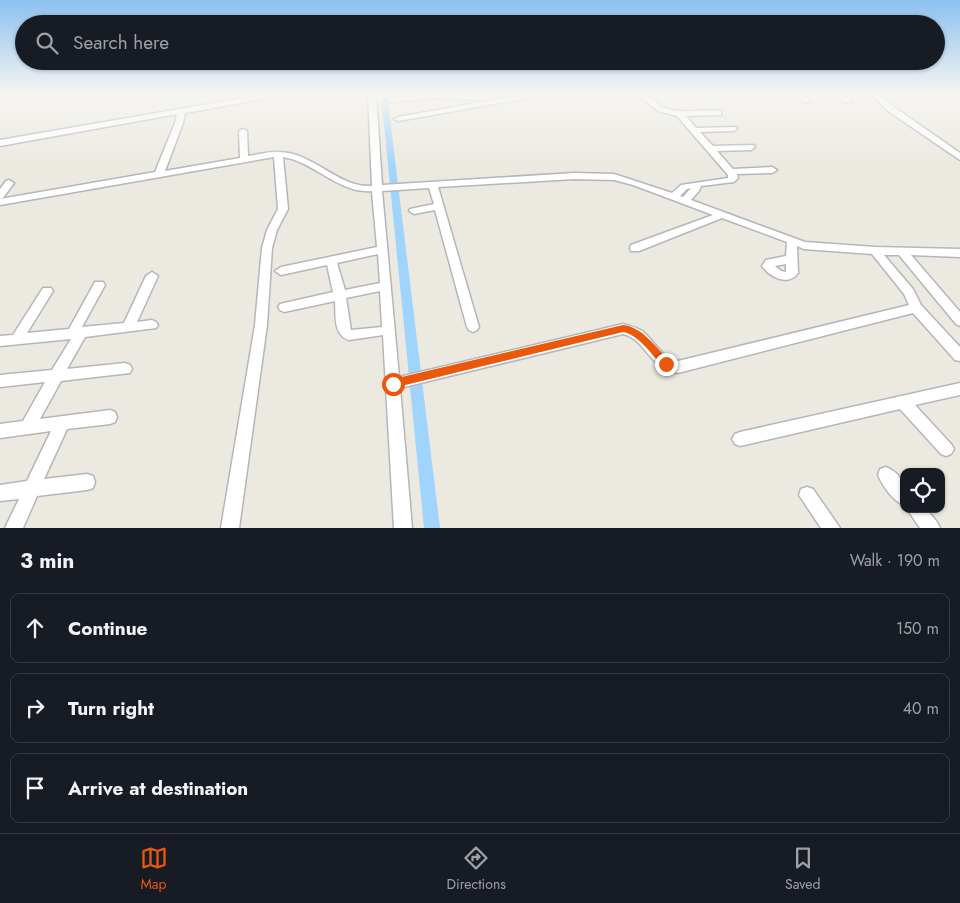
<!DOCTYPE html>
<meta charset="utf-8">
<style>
body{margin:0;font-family:Jost,sans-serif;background:#242831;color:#f1f3f6}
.controls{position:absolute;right:15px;bottom:15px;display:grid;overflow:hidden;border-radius:10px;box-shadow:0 1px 4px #0004}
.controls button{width:45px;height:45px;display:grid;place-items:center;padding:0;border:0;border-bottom:1px solid #363941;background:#171b24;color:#f1f3f6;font:25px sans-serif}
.stop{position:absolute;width:15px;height:15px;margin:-11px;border:4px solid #ea580c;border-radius:50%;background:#fff}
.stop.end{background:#ea580c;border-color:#fff;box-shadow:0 1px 5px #0008}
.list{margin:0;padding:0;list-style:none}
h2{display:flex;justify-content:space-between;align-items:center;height:65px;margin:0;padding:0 20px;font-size:21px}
h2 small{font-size:16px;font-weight:400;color:#9ea1a6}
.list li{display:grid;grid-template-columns:32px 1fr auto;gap:15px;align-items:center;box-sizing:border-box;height:70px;margin:0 10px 10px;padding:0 10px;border:1px solid #363941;border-radius:10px}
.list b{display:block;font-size:19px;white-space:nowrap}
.list em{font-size:16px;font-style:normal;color:#9ea1a6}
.icon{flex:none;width:28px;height:28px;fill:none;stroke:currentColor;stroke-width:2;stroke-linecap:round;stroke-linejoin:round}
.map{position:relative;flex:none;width:960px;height:528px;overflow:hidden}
.search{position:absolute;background:#171b24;box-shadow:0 1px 4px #0004;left:15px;right:15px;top:15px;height:55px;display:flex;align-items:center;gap:12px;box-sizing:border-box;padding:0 18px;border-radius:28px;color:#9ea1a6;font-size:19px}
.sheet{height:305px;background:#171b24}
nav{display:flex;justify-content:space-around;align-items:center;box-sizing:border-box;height:70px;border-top:1px solid #363941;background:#171b24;font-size:14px;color:#9ea1a6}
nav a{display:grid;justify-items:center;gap:2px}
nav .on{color:#ea580c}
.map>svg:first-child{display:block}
</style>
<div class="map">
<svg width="960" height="528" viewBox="0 0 960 528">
<rect width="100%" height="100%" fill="#ece9e0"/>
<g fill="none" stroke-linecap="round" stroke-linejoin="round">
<path fill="#9fd5fd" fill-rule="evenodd" d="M381,94h6l53,434h-16z"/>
<g stroke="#b3b6bb" stroke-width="3">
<g id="street">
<path d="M266,94h9l-7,4 -83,15 -2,10 -18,48 75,-13 -1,-27 4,-2 4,2 1,25c10,-1 21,-5 31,-4 34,0 59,36 93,34l-4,-92h8l6,91 192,-12 40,1 58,19 9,-8 47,-7v-3l-51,-59 -19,-5 -21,-17c14,0 16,9 28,14 18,7 37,0 56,3v4h-3l-32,1 10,12 40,-1 1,2 -4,2 -33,1 13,14 41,-1 1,2 -4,3 -34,1 16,18 39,-2 5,3 -5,3 -35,1 1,4 -4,4 -33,4 -2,5 -8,9 114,42 70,5 85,2v8l-49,-2 49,57v14l-4,-2 -57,-69h-15l29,34 8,16 39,42v14l-5,-1 -42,-47 -235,60c-30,-5 -31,-33 -55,-39l-223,54 12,140h-18l-11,-193 -34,5c-16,-5 -13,-25 -14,-39l-51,11 -4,-2 -2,-3 2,-3 53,-12 -6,-27 -46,10 -6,-4 6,-4 96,-20 -5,-56c-33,3 -57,-29 -89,-34l5,52 -11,21 -5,18 -5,77 -28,203h-18l34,-203 7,-77 5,-18 11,-21 -4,-52 -274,48v-6l155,-27 20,-49 2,-9 -177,32v-6zM574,179l40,1 19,5 80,30 -82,30 -1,3 1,3h8l83,-33 65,24 -1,14 -20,4 -4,6c8,11 26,21 36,7l-1,-27 7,3 68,5 32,40 5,11 -231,56c-16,-2 -24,-21 -36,-30 -6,-4 -12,-5 -19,-7l-224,53 -17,-186 47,-3 5,16 -24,5 -1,2 5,3 21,-4 32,117 2,3 4,2 4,-2 2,-3 -41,-140zM691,188l-8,9 -3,-1 7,-7zM378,254l2,29 -35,7 -8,-27zM786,264v8l-5,-1 -6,-5zM380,291l2,36 -31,3 -5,-32z"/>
<path d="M432,94l56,2 4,2 -4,2 -54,-2 -43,4 -4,-2 4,-2z"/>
<path d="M527,94h16l-4,2 -141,25 -4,-2 4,-2z"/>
<path d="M794,94h9l8,7 -7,2z"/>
<path d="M835,94h9l8,7 -7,2z"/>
<path d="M871,94h8l15,13 66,46v7l-72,-49z"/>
<path d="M9,180l5,3 -11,15 -3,1v-10l6,-8z"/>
<path d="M152,272l6,4 -21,46 15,-2 4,2 2,3 -2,3 -71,9 -18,32 58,-6 5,2 2,4 -2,4 -69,8 -21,38 70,-9 5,2 2,5 -2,5 -5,2 -43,5 -23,50 43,-5 6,2 2,6 -2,6 -6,2 -50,6 -14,32h-18l14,-29 -19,2v-16l27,-4 24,-50 -51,7v-14l23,-3 22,-39 -45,5v-12l52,-5 19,-31 -71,7v-10l13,-1 30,-47h8l2,3 -26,42 42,-4 26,-47h8l2,3 -23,42 42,-4 22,-47z"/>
<path d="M960,383v12l-45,10 36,39 3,5 -3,5 -5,2 -5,-2 -41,-45 -160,37 -5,-2 -3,-5 3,-5 5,-2z"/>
<path d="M886,467c19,8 18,21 18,38 -11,-4 -22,-20 -26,-30l2,-6z"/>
<path d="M807,487l6,2 27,39h-19l-22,-33 2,-6z"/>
<path d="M907,509h19l11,13 3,6h-20z"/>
</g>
</g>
<use href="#street" fill="#fff" fill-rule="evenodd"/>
</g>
<linearGradient id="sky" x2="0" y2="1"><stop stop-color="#8bc1f0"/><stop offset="0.56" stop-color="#f6f5f1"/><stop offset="1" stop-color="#f6f5f1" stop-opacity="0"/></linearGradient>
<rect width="960" height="168" fill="url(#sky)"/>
<path fill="#ea580c" d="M623,325c20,2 33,23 47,36v6h-7c-10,-11 -25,-33 -40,-35l-230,56 -5,-4 5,-5z"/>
</svg>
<div class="controls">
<button><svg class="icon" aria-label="locate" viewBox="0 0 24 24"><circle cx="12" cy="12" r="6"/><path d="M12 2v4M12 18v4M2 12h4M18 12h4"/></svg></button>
</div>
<div class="stop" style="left:393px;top:384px"></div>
<div class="stop end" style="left:666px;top:364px"></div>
<div class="search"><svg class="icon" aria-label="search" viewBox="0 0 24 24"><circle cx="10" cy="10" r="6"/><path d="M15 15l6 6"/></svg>Search here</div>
</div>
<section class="sheet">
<h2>3 min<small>Walk · 190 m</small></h2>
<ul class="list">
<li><svg class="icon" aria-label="ahead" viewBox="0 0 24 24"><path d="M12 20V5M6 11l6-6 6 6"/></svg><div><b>Continue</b></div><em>150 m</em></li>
<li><svg class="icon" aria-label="right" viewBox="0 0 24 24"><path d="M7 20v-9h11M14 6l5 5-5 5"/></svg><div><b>Turn right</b></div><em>40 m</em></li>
<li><svg class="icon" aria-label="arrive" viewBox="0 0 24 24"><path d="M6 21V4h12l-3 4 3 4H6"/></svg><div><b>Arrive at destination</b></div></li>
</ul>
</section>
<nav>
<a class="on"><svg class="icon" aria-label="map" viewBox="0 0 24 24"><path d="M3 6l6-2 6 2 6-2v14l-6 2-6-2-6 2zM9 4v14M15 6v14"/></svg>Map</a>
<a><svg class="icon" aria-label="directions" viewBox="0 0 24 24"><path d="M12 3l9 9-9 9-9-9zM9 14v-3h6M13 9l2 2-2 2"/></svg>Directions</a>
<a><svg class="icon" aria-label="saved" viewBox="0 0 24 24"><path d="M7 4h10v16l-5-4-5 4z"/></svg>Saved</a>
</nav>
